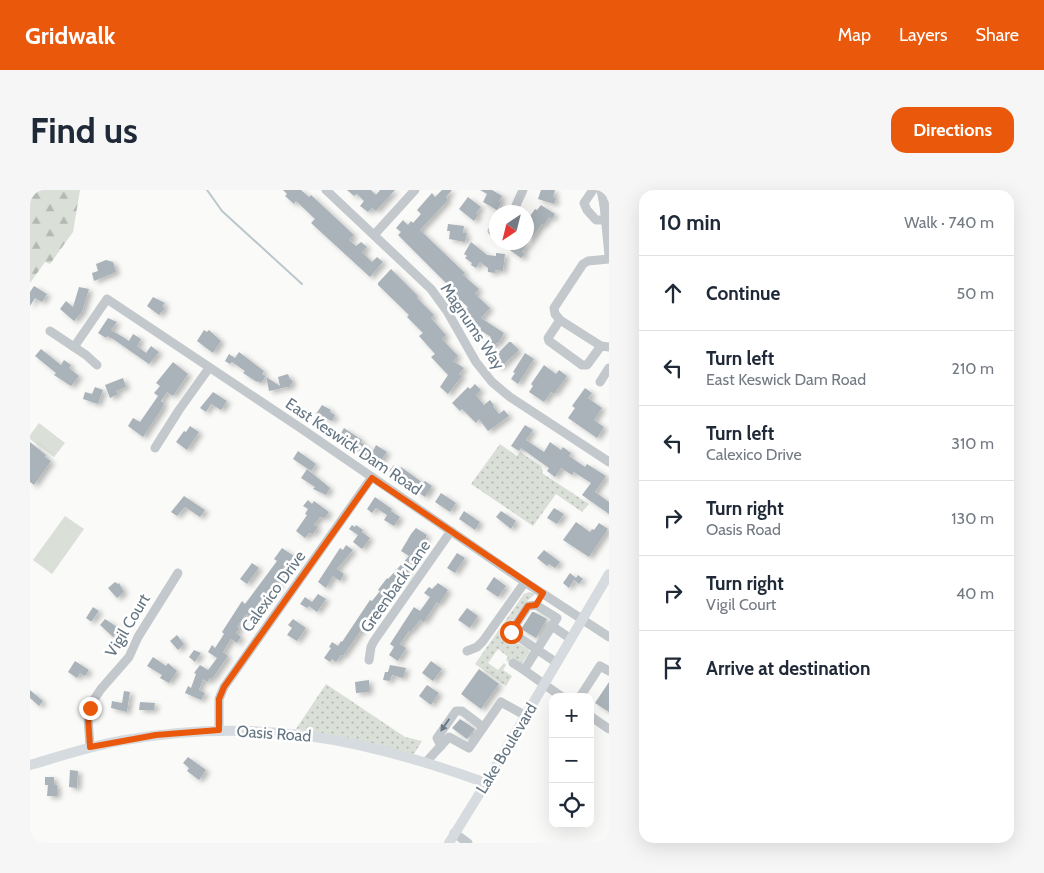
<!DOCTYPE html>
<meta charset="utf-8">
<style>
body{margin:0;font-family:Cabin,sans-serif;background:#f6f6f7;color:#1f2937}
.controls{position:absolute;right:15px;bottom:15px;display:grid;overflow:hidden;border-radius:10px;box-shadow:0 5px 20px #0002}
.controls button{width:45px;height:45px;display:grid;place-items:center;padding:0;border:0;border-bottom:1px solid #e0e1e3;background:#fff;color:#1f2937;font:25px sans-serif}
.compass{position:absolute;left:459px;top:15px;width:45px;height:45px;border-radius:50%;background:#fff;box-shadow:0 5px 20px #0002;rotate:215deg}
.stop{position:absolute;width:15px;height:15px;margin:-11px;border:4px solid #ea580c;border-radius:50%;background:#fff}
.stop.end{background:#ea580c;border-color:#fff;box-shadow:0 1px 5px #0008}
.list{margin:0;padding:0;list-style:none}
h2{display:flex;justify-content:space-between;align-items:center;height:65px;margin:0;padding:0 20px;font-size:21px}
h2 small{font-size:16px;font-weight:400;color:#747a83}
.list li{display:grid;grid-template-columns:32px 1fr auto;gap:15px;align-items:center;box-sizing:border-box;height:75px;padding:0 20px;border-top:1px solid #e0e1e3}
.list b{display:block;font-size:19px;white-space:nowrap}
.list p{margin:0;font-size:16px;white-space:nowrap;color:#747a83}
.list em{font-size:16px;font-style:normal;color:#747a83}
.icon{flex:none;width:28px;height:28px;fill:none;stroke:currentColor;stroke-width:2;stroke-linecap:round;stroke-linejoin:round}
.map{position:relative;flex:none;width:579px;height:653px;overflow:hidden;border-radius:15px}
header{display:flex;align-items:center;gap:30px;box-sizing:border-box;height:70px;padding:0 25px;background:#ea580c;color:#fff}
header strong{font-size:24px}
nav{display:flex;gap:28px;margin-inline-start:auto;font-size:18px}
.intro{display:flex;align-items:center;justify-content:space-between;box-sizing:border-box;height:120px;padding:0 30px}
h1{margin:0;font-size:35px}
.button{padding:12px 22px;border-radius:15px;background:#ea580c;color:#fff;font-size:18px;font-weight:700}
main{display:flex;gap:30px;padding:0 30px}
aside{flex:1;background:#fff;border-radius:15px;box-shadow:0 5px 20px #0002}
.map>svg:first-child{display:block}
</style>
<header>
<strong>Gridwalk</strong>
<nav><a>Map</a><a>Layers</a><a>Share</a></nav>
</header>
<div class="intro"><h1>Find us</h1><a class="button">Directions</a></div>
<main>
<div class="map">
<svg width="579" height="653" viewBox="0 0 579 653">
<defs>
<pattern id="grass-dots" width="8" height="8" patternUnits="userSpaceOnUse" patternTransform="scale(1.25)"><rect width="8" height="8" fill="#dadfd7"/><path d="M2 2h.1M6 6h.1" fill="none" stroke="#b4b9b4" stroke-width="1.8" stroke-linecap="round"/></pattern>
<pattern id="forest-firs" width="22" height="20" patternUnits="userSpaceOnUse" patternTransform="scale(1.25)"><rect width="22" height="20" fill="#dadfd7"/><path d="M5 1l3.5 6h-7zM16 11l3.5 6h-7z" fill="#b4b9b4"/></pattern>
<filter id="shadow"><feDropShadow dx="4" dy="2.5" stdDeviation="2.5" flood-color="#0004"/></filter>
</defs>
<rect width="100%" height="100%" fill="#fafaf8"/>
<g fill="url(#grass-dots)">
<path d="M470,254l17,12 3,-4 21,14 2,5 -1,2 47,31 -7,8 -26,-18 -23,32 -62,-42z"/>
<path d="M499,402l6,2 -12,11 -19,28 8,7 16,9 2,3 -9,12 -10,-6 -3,4 -2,-2 2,-3 -10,-8 -10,14 10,7 6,-7 2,2 -3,5 9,6 -6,10 -31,-22 49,-70z"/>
<path d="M296,494l79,53 17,4 -8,13 -70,-17 -48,-8z"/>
</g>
<path fill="url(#forest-firs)" d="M0,0h50l-7,42 -23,32 -5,-2 -15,21z"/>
<g fill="#dadfd7">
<path d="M9,233l26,20 -11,14 -24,-18v-4z"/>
<path d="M35,326l19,13 -32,45 -19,-14z"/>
</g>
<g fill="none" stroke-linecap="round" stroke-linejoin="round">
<path stroke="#bbc7cb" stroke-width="2" d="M177,0l15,21 80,73"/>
</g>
<g fill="#aab3b9" filter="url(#shadow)">
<path d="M253,0h18l8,7 2,-2 43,40 -5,5 7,6 5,-4 6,5 -5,5 10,10 5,-5 6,5 -13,15 -59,-54 4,-4 -19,-18 -2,3 -9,-8 2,-2z"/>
<path d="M317,0h24l5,5 4,-5h15l-19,21 -4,-3 -4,4 -8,-6 4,-5 -7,-7 -3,2z"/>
<path d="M412,0h10l-6,7 2,3 -28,30 45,43 -2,2 16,14 -4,5 15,14 -9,10 23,15 -5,9 -12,7 -4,-7 8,-5 -11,-7 1,-2 -17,-16 4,-5 -16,-14 2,-2 -56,-56 3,-3 -5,-4 7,-8 5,5 3,-4 2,2 8,-9 -4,-4 15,-17 3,4z"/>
<path d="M450,0h12l10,6 -3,5 2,2 -4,7 -14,-8 4,-8z"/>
<path d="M511,0h14l-2,7 3,1 -2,6 -16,-5z"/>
<path d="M438,7l13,10 -5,6 2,2 -4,6 -15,-12z"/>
<path d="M511,15l14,9 -3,5 -3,-2 -5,8 -2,-1 -20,28 3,2 -4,4 -14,-10 5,-6h14v-25l2,2 7,-10 2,1z"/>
<path d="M418,34l16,2 -1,7h4l-2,9 -16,-3 1,-8h-3z"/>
<path d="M441,52l16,13 9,1v-3l9,1 -2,17 -8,-1v3l-7,-1v-4l-8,-6 -4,6 -5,-3 1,-2 -7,-5 2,-2 -3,-2z"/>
<path d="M76,70l7,2 3,10 -22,9 -2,-8 6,-2 -2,-7z"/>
<path d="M361,79l27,27 -1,2 17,17 -3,3 15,17 -4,4 16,17 -5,5 11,7 -5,6 3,2 -14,18 -8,-7 8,-12 -17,-18 4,-3 -16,-18 4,-3 -16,-16 2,-2 -31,-30v-2z"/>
<path d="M4,96l13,8 -5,8 -7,-4 -5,8v-14z"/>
<path d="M49,97l10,2 -7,23 -8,9 -14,-12 6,-8 7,6z"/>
<path d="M123,107l12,6 -3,3 3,2 -6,7 -12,-9z"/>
<path d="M78,128l9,4 -6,8 12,7 6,4 4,-7 8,5 -4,7 9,7 5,-7 8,6 -10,12 -36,-25 -6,-3 -1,2 -8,-5z"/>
<path d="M174,140l3,2 2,-2 12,11 -8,12 -16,-12z"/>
<path d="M479,152h2l8,8 -19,18 -6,-6 6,-5 -2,-4z"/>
<path d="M11,159l20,16 3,-5 7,5 -2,3 10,8 -8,10 -17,-11 2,-2 -21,-17z"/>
<path d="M209,162l25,19 -2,3 18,12 -2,-9 10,-3 2,5 3,2 -4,7 -2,-1 -18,4 -3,-15 -5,7 -4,-2v1l-14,-9 2,-2 -13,-9 -2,2 -5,-3 4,-7 6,4z"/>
<path d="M495,163l9,6 -16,25 -7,-5 4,-6 -2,-1z"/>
<path d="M143,172l15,12 -15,22 -6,-4 -6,9 3,2 -3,7 -18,27 -15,-11 5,-8 7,4 18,-26 -4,-3 6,-7 -4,-3z"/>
<path d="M514,175l12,9 3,-4 8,6 -13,18 -3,-2 -7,10 -15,-10 4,-6 -2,-2z"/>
<path d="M93,188l3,9 -10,4 2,3 -8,4 -5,-13z"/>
<path d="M445,194l6,6 -5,5 8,10 6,-5 4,5 -1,1 6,8 5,-4 5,6 -21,15 -9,-12 -3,4 -14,-14 -2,2 -8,-8 16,-16 2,2z"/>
<path d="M65,197l8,3 -5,14 -15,-5 2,-7 7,2z"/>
<path d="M555,198l7,5 -4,5 14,10 -8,12 10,7 -7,11 -29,-20 7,-10 -3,-2z"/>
<path d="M183,202l14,9 -6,9 -10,-6 -5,8 -6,-4z"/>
<path d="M292,215l9,5 -1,2 5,3 -3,6 -16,-7z"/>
<path d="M495,235l8,5 -7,10 18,12 6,-10 11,8 2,-3 8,6 -2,3 16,11 2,-3 19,12 -11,16 14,10v12l-27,-19 9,-12 -17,-11 -2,3 -11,-7 -6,9 -8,-6 2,-3 -28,-20 -2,3 -8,-5z"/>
<path d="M160,236l9,6 -12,18 -11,-8 8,-11 2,1z"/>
<path d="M314,238l18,12 -2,2 13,9 3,-6 11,7 -7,10 -10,-7 -2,3 -28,-23z"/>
<path d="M0,252l16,13 -1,2 6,4 -17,24 -4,-3z"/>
<path d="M268,261l18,13 -5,7 -18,-12z"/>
<path d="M364,275l6,4 1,-2 22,16 2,-2 7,5 -7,11 -36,-26z"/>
<path d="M277,279l23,19 -4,7 -13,-6 2,-2 -14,-9z"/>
<path d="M411,303l15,10 -6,9 -15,-10z"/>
<path d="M154,306l21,14 -5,7 -15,-10 -8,9 -6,-4z"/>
<path d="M345,307l14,10 3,2 -1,2 9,6 -6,9 -10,-6 3,-5 -11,-7 -4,5 -5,-4z"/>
<path d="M278,310l4,4 2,-3 15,11 -4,6 -5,-1 -6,8 4,2 -5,7 -4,-1 -4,5 -9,-7 11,-16 -2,-1 3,-5 -5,-3z"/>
<path d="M524,318l10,6 -7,10 -10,-6z"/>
<path d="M434,321l16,11 -5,8 -16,-11z"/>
<path d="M471,321l15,10 -5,8 -15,-12z"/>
<path d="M546,332l14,10 2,-3 2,1 5,-7 9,6 -19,28 -26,-17z"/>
<path d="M322,335l3,2 1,-2 7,5 -1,2 8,6 -8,11 -9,-7 5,-7 -9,-6z"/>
<path d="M386,338l11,7 -7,15 -1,-1 -12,17 3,3 -9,12 -3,-3 -55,78 -2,-1 -5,7 -4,-3 -2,3 -6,-4 7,-10 -2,-1 3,-5 6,4 3,-5 1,1 28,-42 2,1 8,-10 -2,-1 9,-12 1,1 21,-23 -8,-5 10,-17z"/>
<path d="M316,355l7,5 -16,19 7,5 -4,7 -7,-5 -7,12 -8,-6 22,-34 3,2z"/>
<path d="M252,358l15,10 -4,6 -5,-3 -7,10 2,2 -5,7 2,2 -12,17 -5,-3 -8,13 2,1 -5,8 -6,-4 -9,13 3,1 -4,5 5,4 -4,6 -6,-4 -8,13 5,4 -16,23 -2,-1 -3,4 -4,-3 -4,11 6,3 -4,7 -16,-7 3,-7 3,2 5,-14 -2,-1 6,-8 8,5 9,-12 -9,-6 4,-7 3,3 9,-14 -2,-2 20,-31 3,3 32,-43 -3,-2z"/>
<path d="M514,360l16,12 -5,6 -6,-4 -2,2 -10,-8z"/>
<path d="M427,363l8,5 -10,15 -8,-5z"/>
<path d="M222,373l7,5 -12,16 -7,-5z"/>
<path d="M540,383l6,5 2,-3 5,4 -4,5 -5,-4 -5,8 -6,-5z"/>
<path d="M464,387l12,9 -8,11 -12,-8z"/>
<path d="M85,392l3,2 1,-1 5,9 -7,6 -9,-10z"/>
<path d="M408,393l10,7 -9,14 -2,-2 -13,20 -4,-2 -9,11h-2l-9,13 6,4 -8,13 -9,-6 5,-8 -4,-3 24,-37 6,4 10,-14 -6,-4 5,-6 3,2z"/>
<path d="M288,404l8,5 -9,13 -8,-6 -2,2 -7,-4 5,-7 7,5z"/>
<path d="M63,417l6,4 -7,10h-2l-4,-3z"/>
<path d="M437,418l11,8 -8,12 -12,-8z"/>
<path d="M502,422h2l13,7 -11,19 -15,-9z"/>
<path d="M75,429l15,10 -7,8 -13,-12z"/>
<path d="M263,429l13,9 -9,13 -10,-6 5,-7 -4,-3z"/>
<path d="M147,445l7,9 -6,6 -8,-9z"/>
<path d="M164,460l7,3 -6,9 -6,-5z"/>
<path d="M123,467l13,9 2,-3 9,8 -8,12 -9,-5 2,-3 -15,-9z"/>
<path d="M45,471l14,9 -4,6 -5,-3 -3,5 -9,-6z"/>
<path d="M401,471l11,8 -9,12 -11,-8z"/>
<path d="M360,475l16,3 -3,10 -11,-3 -2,6 -7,-1 2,-8h3z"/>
<path d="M449,479l20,15 -18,25 -20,-15z"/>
<path d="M339,490v12l-13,1 -1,-11z"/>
<path d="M579,492v30l-14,-9z"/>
<path d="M397,495l12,8 -8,12 -12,-9z"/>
<path d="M0,500l13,11 -4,5 -9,-8z"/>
<path d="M94,501l6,1 -3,20 -16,-4 1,-7 10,2z"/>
<path d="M110,512l15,1 -1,7h-15z"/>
<path d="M430,529l15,10 -8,10 -15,-11z"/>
<path d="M158,567l18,13 -7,10 -12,-9 2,-3 -6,-5z"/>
<path d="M40,580l8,1 -1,17 -8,-1z"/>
<path d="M15,587h9v7l3,1v11h-10l1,-11h-3z"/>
</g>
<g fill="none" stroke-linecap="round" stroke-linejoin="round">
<g stroke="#c3c8cc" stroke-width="9">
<path d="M296,0l105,99 16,22 29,51 16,20 18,15 99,65"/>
<path d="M563,0l-9,13 3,7 9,10h10"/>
<path d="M571,0l3,15"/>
<path d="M579,15h-5l5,50"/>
<path d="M483,22l10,-22"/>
<path d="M462,41l5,-3"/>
<path d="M344,45l41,-45"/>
<path d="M579,69l-21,2 -5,3 -29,44 1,6 5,6 41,26 8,1"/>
<path d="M530,130l-12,18 1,3 33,24h5l14,-19"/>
<path d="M20,141l36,24 11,10"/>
<path d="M44,157l33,-48 192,128 226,155 84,55"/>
<path d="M570,192l9,-14"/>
<path d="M125,258l24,-38 30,-42"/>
<path d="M522,436l19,13"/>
<path d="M437,461l10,-4 6,-6 42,-59"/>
<path d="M339,470l2,-13 3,-6 77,-110"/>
<path d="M483,473l11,7 33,-52 -21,-13 -8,1 -17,26 46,31"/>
<path d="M494,480l38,27"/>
<path d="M550,507l20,-31 9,5"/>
<path d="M560,526l19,13"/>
<path d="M189,540v-31l5,-12 148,-210"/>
<path d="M411,556l-4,-8 19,-27h6l21,16"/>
<path d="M60,557l-2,-30 3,-13 10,-15 28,-32 9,-20 40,-64"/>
<path d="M396,572l23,-25 20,11 32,-46 25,14"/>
<path d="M424,643l14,10"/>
</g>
<g stroke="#d6dbdf" stroke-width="10">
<path d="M0,575c31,-9 63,-20 95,-25 133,-23 237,-2 361,43"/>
<path d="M419,653l37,-60 123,-209"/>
</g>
</g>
<defs><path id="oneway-solid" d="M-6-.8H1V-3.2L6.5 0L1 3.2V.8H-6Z" transform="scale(1.25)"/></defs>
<use fill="#6a7a87" href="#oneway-solid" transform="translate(415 535) rotate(125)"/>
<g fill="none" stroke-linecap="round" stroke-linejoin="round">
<path stroke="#ea580c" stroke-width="6" d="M60,518l-2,9 2,30 66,-12 63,-5v-31l5,-12 148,-209 171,115 -7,12 -8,1 -17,26"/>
</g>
<g text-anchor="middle" stroke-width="5" stroke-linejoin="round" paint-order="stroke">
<g font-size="16" fill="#657683" stroke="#fff">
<text transform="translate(443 136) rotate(56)" y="6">Magnums Way</text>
<text transform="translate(324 256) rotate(34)" y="6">East Keswick Dam Road</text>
<text transform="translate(365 396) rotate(-55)" y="6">Greenback Lane</text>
<text transform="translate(243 401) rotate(-54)" y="6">Calexico Drive</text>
<text transform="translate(97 435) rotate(-59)" y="6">Vigil Court</text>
<text transform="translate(244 543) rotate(4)" y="6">Oasis Road</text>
<text transform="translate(476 558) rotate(-59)" y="6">Lake Boulevard</text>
</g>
</g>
</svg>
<div class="controls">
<button>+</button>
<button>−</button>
<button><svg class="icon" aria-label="locate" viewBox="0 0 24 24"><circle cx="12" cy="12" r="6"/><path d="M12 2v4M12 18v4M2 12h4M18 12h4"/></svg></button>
</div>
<svg class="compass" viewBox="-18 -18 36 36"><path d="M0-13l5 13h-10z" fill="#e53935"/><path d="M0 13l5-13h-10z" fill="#747a83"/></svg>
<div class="stop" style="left:481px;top:442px"></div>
<div class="stop end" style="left:60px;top:518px"></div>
</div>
<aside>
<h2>10 min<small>Walk · 740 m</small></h2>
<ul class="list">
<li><svg class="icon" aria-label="ahead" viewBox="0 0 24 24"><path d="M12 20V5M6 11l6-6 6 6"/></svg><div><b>Continue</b></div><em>50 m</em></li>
<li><svg class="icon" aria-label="left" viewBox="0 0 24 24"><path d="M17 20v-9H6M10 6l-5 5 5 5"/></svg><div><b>Turn left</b><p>East Keswick Dam Road</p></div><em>210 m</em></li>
<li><svg class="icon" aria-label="left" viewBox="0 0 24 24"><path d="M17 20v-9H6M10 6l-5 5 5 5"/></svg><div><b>Turn left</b><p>Calexico Drive</p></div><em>310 m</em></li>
<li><svg class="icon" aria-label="right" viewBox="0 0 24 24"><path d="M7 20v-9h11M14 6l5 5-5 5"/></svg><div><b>Turn right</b><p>Oasis Road</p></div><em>130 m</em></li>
<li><svg class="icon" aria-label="right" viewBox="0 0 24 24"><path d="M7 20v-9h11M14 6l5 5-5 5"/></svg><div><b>Turn right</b><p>Vigil Court</p></div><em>40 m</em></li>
<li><svg class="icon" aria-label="arrive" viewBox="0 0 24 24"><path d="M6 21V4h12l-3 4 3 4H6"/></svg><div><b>Arrive at destination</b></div></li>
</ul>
</aside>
</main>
